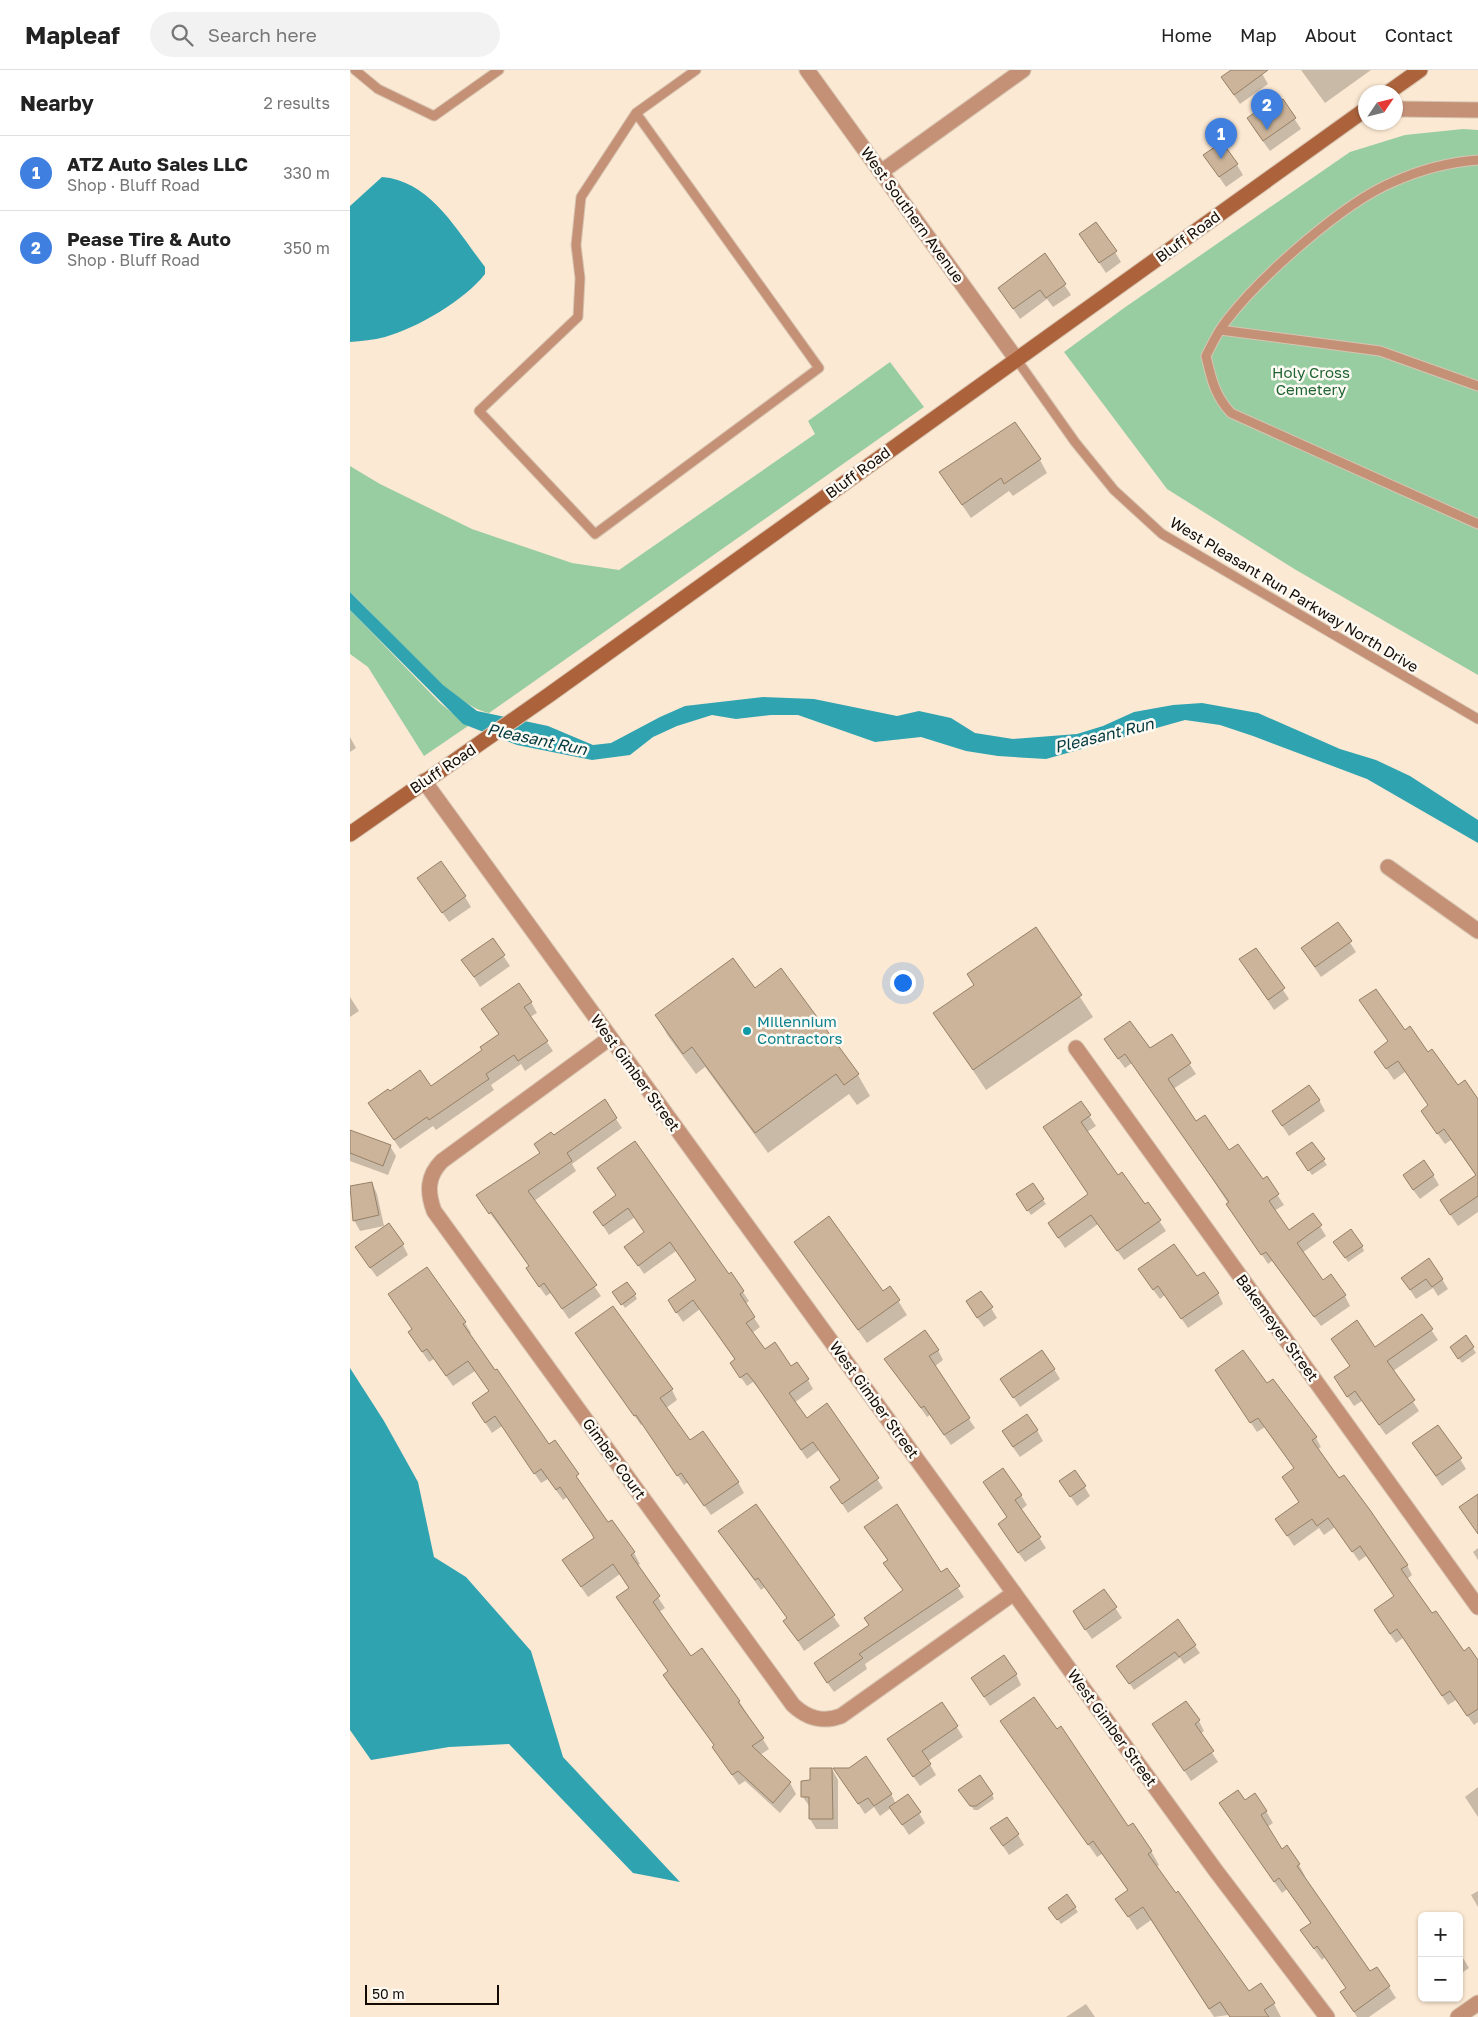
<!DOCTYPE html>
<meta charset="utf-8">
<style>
body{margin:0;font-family:"Golos Text",sans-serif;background:#f2f2f2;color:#222}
.controls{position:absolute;right:15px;bottom:15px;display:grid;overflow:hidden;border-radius:8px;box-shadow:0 1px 4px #0004}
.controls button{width:45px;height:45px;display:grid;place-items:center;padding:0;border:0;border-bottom:1px solid #e0e0e0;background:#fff;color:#222;font:25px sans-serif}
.compass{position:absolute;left:1008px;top:15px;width:45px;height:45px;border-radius:50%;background:#fff;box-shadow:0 1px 4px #0004;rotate:55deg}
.scale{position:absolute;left:15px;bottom:12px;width:134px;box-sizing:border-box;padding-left:5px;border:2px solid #120a03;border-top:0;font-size:14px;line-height:18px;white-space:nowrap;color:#120a03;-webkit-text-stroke:4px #fdf9f3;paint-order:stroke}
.you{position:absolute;left:552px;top:912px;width:18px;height:18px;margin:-12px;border:4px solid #fff;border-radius:50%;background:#1a73e8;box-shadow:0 0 0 8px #1a73e833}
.badge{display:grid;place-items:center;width:32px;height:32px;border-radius:50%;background:#2563eb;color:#fff;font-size:16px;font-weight:700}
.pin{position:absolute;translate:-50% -41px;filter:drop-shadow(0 1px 2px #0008)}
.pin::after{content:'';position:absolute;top:26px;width:18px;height:15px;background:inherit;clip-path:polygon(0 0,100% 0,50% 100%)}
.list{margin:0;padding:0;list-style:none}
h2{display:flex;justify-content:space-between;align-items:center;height:65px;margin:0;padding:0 20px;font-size:21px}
h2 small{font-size:16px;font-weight:400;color:#767676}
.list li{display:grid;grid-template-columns:32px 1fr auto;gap:15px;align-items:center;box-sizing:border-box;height:75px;padding:0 20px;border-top:1px solid #e0e0e0}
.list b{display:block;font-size:19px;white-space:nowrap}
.list p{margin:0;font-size:16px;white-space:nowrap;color:#767676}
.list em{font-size:16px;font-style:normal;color:#767676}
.icon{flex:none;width:28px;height:28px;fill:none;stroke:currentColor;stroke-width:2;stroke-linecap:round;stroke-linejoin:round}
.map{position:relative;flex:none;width:1128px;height:1947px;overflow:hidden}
header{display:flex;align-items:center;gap:30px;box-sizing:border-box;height:70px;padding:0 25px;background:#fff;border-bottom:1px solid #e0e0e0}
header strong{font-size:24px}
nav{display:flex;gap:28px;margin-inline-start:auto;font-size:18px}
.search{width:350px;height:45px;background:#f2f2f2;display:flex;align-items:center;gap:12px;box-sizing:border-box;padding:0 18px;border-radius:28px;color:#767676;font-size:19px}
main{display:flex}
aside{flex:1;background:#fff}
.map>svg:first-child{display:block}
</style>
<header>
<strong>Mapleaf</strong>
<div class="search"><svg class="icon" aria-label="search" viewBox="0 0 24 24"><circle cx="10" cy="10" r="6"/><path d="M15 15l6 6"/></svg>Search here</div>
<nav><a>Home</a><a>Map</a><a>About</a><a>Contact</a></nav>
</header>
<main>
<aside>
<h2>Nearby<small>2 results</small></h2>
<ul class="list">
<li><span class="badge" style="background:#3f7fe0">1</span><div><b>ATZ Auto Sales LLC</b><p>Shop · Bluff Road</p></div><em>330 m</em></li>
<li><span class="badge" style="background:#3f7fe0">2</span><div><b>Pease Tire &amp; Auto</b><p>Shop · Bluff Road</p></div><em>350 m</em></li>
</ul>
</aside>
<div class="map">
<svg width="1128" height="1947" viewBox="0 0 1128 1947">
<rect width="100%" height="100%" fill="#fce9d3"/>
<g fill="#98cda2">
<path d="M1113,59l15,1v545l-182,-105 -129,-81 -103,-137 60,-44 226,-156 55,-17z"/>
<path d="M540,292l34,45 -435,306c-41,-9 -106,-91 -139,-121v-126l30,18 92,45 100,34 47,7 196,-136 -7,-13z"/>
<path d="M0,540l90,93 28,23 -44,30 -56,-89 -18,-13z"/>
</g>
<g fill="#30a3b1">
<path d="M32,107c49,4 75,54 103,90v7c-20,26 -68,54 -100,63 -11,3 -24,4 -35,5v-136z"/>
<path d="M0,522l93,93 34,26 71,15 45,19 18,-2 49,-26 25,-11 78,-9 51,2 83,17 22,-5 32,7 24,15 38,6 64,-5 26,-8 31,-14 39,-7 29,-2 56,10 82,36 36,11 34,16 68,44v23l-111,-64 -114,-43 -33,-11 -35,-5 -139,39 -48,-3 -32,-5 -45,-14 -46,5 -77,-27h-27l-35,4 -24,-4 -35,11 -24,11 -23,18 -38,5 -75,-15 -54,-21 -113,-114z"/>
<path d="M0,1298l34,53 34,61 16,75 32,20 65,74 32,106 117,125 -47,-9 -124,-129 -60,3 -78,13 -21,-30z"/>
</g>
<g fill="#0003">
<path d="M883,0h27l8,14 -28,20 -18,-26z"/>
<path d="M951,0h70l-46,33z"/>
<path d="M932,30l19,29 -31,22 -16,-22 19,-22z"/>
<path d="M861,95h26l6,10 -17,12z"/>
<path d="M730,164l35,18 6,10 -15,11z"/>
<path d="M694,184l27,41 -18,12 -6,-8 -27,20 -21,-31z"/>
<path d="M690,390l7,13 -34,23 -4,-5 -38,27 -22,-32z"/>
<path d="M0,667l6,11 -6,4z"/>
<path d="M75,818l40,9 6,10 -22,15z"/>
<path d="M988,854l18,28 -35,25 -13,-19z"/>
<path d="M685,858l58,89 -107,73 -51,-77 40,-27z"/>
<path d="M142,869l18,27 -30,21 -17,-27z"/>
<path d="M906,879l33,50 -15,11 -33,-50z"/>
<path d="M431,900l77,105 12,21 -13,9 -8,-11 -81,59 -63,-86 -9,7 -28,-38 -12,-21 98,-26z"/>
<path d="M0,927l9,14 -9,6z"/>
<path d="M181,932l6,11 -7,4 23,34 -28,20 -4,-7 -30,21 3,5 -58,40 -3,-4 -33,23 -31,-46 21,-10 41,-6 52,-36 16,-16 -16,-25z"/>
<path d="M1055,962l52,55 7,-5 14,19v111l-20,14 -17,-25 35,-25 -25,-36 -6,4 -16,-22v-16l-24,-34 -11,8 -19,-28z"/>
<path d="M821,966l25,38 -23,15 23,34 67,57 3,-2 18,27 -10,6 15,21 24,-17 13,21 -24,17 20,29 23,14 5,10 -29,20 -49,-65 -4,3 -61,-93 -75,-108 -7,5 -14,-19 38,1z"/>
<path d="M969,1030l6,11 -36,25 -16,-24z"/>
<path d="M254,1031l18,27 -50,36 4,7 -42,30 67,95 -32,23 -18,-26 -5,3 -13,-18 -3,-11 -53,-71 64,-42 12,-17z"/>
<path d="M731,1033l15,23 -9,6 30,45 27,29 4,-2 18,27 -42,29 -26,-36 -33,24 -10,-15 34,-38 -38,-57z"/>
<path d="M0,1061l40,15 6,10 -8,19 -38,-14z"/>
<path d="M962,1073l15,22 -15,10 -12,-17z"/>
<path d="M248,1099l131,107 14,16 6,9 -4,3 15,23 -8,6 12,18 44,29 5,9 -19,14 12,17 21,-15 56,83 -35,25 -16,-25 9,-7 -22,-31 -12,9 -45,-66 -9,-11 -6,4 -10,-14 -2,-12 -35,-51 -17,13 -8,-12 22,-29 -21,-30 -32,23 -18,-27 19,-14 -10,-16 -26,18 -15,-23 23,-16z"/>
<path d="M1083,1105l6,10 -19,14 -10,-13z"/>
<path d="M22,1113l5,11 7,32 -24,5 -6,-11 -4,-32z"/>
<path d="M670,1129l23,1 3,4 -15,11z"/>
<path d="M445,1172l87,51 8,-5 17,27 -40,28z"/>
<path d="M53,1175l5,10 -31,22 -15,-20z"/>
<path d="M988,1176h24l2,5 -16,11z"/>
<path d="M847,1208l21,15 5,11 -35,24 -23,-33 -5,4 -14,-19z"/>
<path d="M1052,1208l40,1 6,10 -10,7 -5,-8 -17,11z"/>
<path d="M285,1225l2,4 -12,9 -8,-11z"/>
<path d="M641,1238l6,10 -13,9 -11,-15z"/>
<path d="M1072,1246l16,24 -45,31 26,40 -33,24 -24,-34 -8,5 -13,-19 34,-38z"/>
<path d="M115,1253l6,10 -2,2 80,111 5,-4 54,82 4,-2 22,31 6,11 -3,2 28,42 -6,4 31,46 49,43 30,48 -9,6 30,28 6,11 -16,19 -35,-32 -6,4 -19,-27 -5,-12 -45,-60 -6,-10 5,-4 -39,-83 -10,-15 -32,23 -18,-26 -6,-10 31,-23 -28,-41 -4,3 -15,-21 -7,4 -39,-57 -10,7 -19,-29 17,-12 -15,-21 -22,15 -19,-27 -5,3 -13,-19z"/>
<path d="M226,1264l96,56 5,10 -11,8 23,34 49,40 6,11 -33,22 -23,-33 -4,3 -41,-61 -2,1z"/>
<path d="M1116,1267l10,16 -14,10 -8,-11z"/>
<path d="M588,1280l5,10 -9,7 41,61 -24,17 -21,-30 -3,2 -41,-58z"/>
<path d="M704,1299l6,10 -40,28 -12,-18z"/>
<path d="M872,1310l44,5 50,53 5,9 -4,3 90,115 5,10 -5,4 25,36 31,37 5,-3 10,14v59l-4,3 -18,-25 -8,5 -45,-67 -7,5 -15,-22 -6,-10 20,-14 -29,-41 -7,5 -24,-34 -11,8 -5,-7 -25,18 -17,-26 23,-17 -17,-26 12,-8 -30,-42 -8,5z"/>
<path d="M687,1360l6,11 -23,16 -11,-15z"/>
<path d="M1069,1383l41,6 6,10 -24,17z"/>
<path d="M734,1416l6,10 -13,10 -10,-15z"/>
<path d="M640,1422l31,3 6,10 -6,5 25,38 -21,14 -20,-28 3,-16z"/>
<path d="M406,1436l84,120 -36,25 -19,-30 3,-2 -23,-32 -4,3 -42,-58z"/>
<path d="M522,1467l69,36 5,-3 18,27 -99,67 2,5 -33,23 -13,-18 83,-83 -13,-18 -3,-12z"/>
<path d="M1128,1478v12l-5,-8z"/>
<path d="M754,1521l18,27 -30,21 -12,-17z"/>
<path d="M845,1576l5,7 -16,11 -4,-6 -46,32 -16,-24z"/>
<path d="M666,1604l5,11 -31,21 -18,-27z"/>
<path d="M592,1634l21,33 -35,24 8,14 -16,11 -26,-37z"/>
<path d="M651,1651l127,107 23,23 8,14 -3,2 92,126 26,11 7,13h-51l-2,-2 -14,2 -63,-97 -14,10 -20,-31 11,-8 -26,-37 -5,3z"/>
<path d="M849,1651l5,10 -4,3 18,28 -27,19 -37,-56z"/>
<path d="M482,1699l6,11v49h-22l-6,-10v-12l-8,-11 10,-14z"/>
<path d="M485,1699l56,25 5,10 23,9 6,10 -16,12 -18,-27 -11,8 -6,-9 -9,7z"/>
<path d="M1128,1717v30l-13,-20z"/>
<path d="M642,1724l2,5 -16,11h-4l-11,-15z"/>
<path d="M894,1732l22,9 7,12 -6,4 15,23 17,15 6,11 -1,2 66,95 19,14 7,11 -27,19h-12l-8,-13 -7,-11 5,-4 -22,-32 -3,3 -13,-18 2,-18 -24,-35 -5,4 -54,-78z"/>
<path d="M668,1765l6,10 -15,10 -11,-16z"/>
<path d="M1128,1821v16l-7,-12z"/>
<path d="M717,1826l11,16 -17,12 -8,-11z"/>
<path d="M1109,1881l10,17 -10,7z"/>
<path d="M736,1934l9,13h-29z"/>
</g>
<g fill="#cbb499" stroke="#968067">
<path d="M881,0h37l-34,25 -13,-18z"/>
<path d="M933,29l13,19 -33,23 -16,-23 24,-17 3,4z"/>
<path d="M872,72l16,22 -19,13 -16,-22z"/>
<path d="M746,152l21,29 -18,12 -20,-29z"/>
<path d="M695,183l21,31 -20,14 -6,-8 -27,19 -15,-21z"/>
<path d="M665,352l26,37 -37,25 -3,-6 -39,27 -23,-33z"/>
<path d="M91,791l25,35 -24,17 -25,-35z"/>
<path d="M988,852l14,19 -37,26 -14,-19z"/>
<path d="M686,857l46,68 -109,75 -40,-57 41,-28 -7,-11z"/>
<path d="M143,868l12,17 -31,22 -13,-17z"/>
<path d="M906,878l29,40 -17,12 -29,-41z"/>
<path d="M383,888l22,30 26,-20 78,106 -15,11 -8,-11 -81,59 -63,-86 -9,7 -28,-39z"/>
<path d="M169,913l13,19 -8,5 24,34 -30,20 -4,-6 -28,19 3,5 -60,41 -2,-3 -33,23 -26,-37 20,-14 2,2 30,-21 11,16 51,-36 -2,-3 19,-13 -18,-25z"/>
<path d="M1026,919l29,41 5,-4 18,26 4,-3 26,36 7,-5 13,19v97l-28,19 -10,-15 36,-25 -32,-46 -7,5 -16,-23 7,-6 -30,-44 -12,8 -12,-17 14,-11 -29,-41z"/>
<path d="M780,951l20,27 22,-14 19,29 -23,16 28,42 9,-6 24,35 9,-6 25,35 4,-3 12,18 -10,7 20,29 24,-17 9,12 -25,18 26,37 8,-6 15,21 -32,22 -48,-65 -5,3 -35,-51 3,-2 -104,-148 -7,5 -14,-20z"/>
<path d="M959,1015l11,15 -38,26 -10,-15z"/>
<path d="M255,1029l12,19 -50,35 5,8 -44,30 69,94 -35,24 -18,-26 -5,4 -13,-19 3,-2 -38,-54 -2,2 -13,-19 64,-42 -6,-9 17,-12 3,3z"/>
<path d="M731,1031l10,14 -10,7 37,53 4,-3 23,32 3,-2 13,18 -44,31 -26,-36 -33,23 -10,-15 40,-29 -45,-67z"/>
<path d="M0,1060l41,15 -8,21 -33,-13z"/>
<path d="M285,1071l94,133 2,-2 13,19 -4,3 15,23 -9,6 19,26 10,-7 16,24 6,-4 12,17 -20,14 18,25 20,-15 52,75 -37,26 -12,-17 10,-7 -27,-38 -12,8 -46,-67 -8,-10 -7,5 -10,-15 5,-4 -42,-59 -17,13 -8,-13 28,-20 -26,-38 -32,24 -14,-19 20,-15 -16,-24 -25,18 -10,-14 23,-17 -19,-27z"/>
<path d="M962,1072l13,17 -17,12 -12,-18z"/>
<path d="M1074,1090l10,15 -21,15 -10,-15z"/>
<path d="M22,1112l7,33 -26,6 -3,-35z"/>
<path d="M683,1113l11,16 -17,12 -11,-17z"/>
<path d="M479,1146l54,75 7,-5 10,14 -42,30 -64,-88z"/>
<path d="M39,1153l15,21 -34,24 -15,-21z"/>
<path d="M1001,1159l12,17 -18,12 -12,-16z"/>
<path d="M824,1174l23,32 7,-4 15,21 -38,26 -23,-33 -5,4 -15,-21z"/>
<path d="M1079,1188l14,21 -11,8 -6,-8 -16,11 -9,-12z"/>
<path d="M77,1197l39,55 -3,2 32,46 2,-1 52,75 6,-4 24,34 -3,2 32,46 4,-2 23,32 -4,3 29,41 -7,6 38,54 11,-8 38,53 -2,1 26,36 -12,8 39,36 -18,21 -35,-32 -6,4 -20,-28 2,-2 -51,-70 5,-4 -52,-74 13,-9 -16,-24 -32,23 -19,-27 32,-22 -2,-4 -32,-47 -4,3 -15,-21 -7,5 -39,-58 -10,7 -13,-20 17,-12 -21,-30 -22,15 -19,-27 -5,3 -14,-20 4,-3 -24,-35z"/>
<path d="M277,1212l9,12 -15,11 -9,-13z"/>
<path d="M631,1221l12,16 -16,11 -11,-17z"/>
<path d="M263,1236l60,83 -13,9 30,42 13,-9 36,51 -35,24 -23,-33 -4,3 -41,-61 -2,1 -59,-83z"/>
<path d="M1072,1244l11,15 -46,32 28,39 -36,25 -24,-34 -8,6 -13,-20 16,-11 -19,-27 26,-19 18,27z"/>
<path d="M575,1260l14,20 -10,6 41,62 -26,17 -20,-29 -3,2 -37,-49z"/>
<path d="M1116,1265l8,12 -16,12 -8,-12z"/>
<path d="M692,1280l13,19 -42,29 -13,-19z"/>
<path d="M893,1280l24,33 6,-4 44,58 -5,3 27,38 5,-3 26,35 38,55 -7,4 31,44 4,-2 28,40 5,-4 9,13v49l-11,7 -17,-25 -8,5 -45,-67 -7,5 -16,-24 20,-14 -34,-50 -8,6 -24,-34 -11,8 -5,-7 -25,17 -12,-17 24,-17 -17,-25 12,-9 -36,-50 -8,5 -35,-53z"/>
<path d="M677,1344l11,16 -25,17 -11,-16z"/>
<path d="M1088,1355l24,33 -26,18 -24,-33z"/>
<path d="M653,1398l19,27 -7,5 26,37 -23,16 -20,-29 9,-7 -24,-35z"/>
<path d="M725,1400l11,16 -16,11 -11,-16z"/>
<path d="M1128,1424v40l-19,-27z"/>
<path d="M406,1434l79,111 -37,26 -15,-20 4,-3 -29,-40 -3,2 -37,-49z"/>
<path d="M547,1434l44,68 6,-4 13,18 -101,68 4,4 -36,25 -13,-20 55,-38 -5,-7 39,-28 -20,-27 5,-3 -24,-33z"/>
<path d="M754,1519l13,18 -32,23 -12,-19z"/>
<path d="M828,1549l18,26 -17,12 -4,-5 -46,32 -13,-18z"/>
<path d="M654,1585l13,19 -33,23 -13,-19z"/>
<path d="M684,1627l23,32 4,-3 67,100 5,-3 19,28 -4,3 28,39 2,-2 71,100 12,-8 14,20 -11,7 5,7h-39l-10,-15 -11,7 -66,-102 -15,10 -13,-18 13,-9 -35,-49 -5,4 -88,-124z"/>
<path d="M836,1631l14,19 -5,4 19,27 -30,20 -32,-47z"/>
<path d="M592,1632l16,24 -36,25 9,13 -18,13 -26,-38z"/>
<path d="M516,1686l26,38 -18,12 -6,-8 -10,6 -25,-36h16z"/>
<path d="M460,1698h22l1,51h-24v-22h-8v-16l9,-1z"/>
<path d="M630,1705l13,19 -17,12h-6l-12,-16z"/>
<path d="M888,1720l7,10 10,-7 12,18 -6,4 21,34 5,-4 13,19 -3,2 73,105 7,-4 13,19 -36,26 -14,-20 6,-4 -29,-42 -3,3 -14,-19 11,-7 -32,-45 -5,4 -55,-79z"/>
<path d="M558,1724l13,18 -19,13 -13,-18z"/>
<path d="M657,1747l12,17 -16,12 -13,-18z"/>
<path d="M717,1824l9,13 -19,13 -9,-12z"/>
</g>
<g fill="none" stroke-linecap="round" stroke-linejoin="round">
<g stroke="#d7c5b2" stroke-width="11">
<g id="lane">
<path d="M5,0l23,19 56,27 65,-46"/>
<path d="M286,43l183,255 -224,166 -116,-123 99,-94 2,-39 -4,-33 5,-48 55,-84 60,-43"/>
<path d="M1128,90c-29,2 -58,10 -85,22 -50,21 -132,94 -166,138 -9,11 -15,24 -21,36 5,22 9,40 25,57l247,111"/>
<path d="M870,260l160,21 98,35"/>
<path d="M667,290l58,82 39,48 48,44 316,185"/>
</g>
</g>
<g stroke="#d7c5b2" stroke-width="17">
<g id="street">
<path d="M457,0l210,290"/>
<path d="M1046,39l82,1"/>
<path d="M531,102l142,-102"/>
<path d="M74,711l792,1090 111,146"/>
<path d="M1038,797l90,64"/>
<path d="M260,968l-168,123c-15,15 -15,31 -8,50l359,494c14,13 29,18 48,11l173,-123"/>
<path d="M726,978l402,559"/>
<path d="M1108,1947l20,-14"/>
</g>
</g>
<g stroke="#d7c5b2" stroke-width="17">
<g id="secondary">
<path d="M1039,22l31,-22"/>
<path d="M0,764l199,-139 817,-586"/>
</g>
</g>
<use href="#lane" stroke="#c49177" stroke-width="9"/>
<use href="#street" stroke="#c49177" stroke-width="15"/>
<use href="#secondary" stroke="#ac633c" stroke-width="15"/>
</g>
<circle fill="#0f9aa8" stroke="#fdf9f3" stroke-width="2" cx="397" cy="961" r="5"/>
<g text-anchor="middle" stroke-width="5" stroke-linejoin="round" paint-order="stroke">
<g font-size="15" fill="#120a03" stroke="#fdf9f3">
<text transform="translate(562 145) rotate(54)" y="5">West Southern Avenue</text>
<text transform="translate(838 167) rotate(-36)" y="5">Bluff Road</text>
<text transform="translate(508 403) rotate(-36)" y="5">Bluff Road</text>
<text transform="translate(944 525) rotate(31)" y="5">West Pleasant Run Parkway North Drive</text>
<text transform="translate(93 699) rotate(-34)" y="5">Bluff Road</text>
<text transform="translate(285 1003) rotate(54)" y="5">West Gimber Street</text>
<text transform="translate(927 1258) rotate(54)" y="5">Bakemeyer Street</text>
<text transform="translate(524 1330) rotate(54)" y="5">West Gimber Street</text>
<text transform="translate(264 1389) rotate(54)" y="5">Gimber Court</text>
<text transform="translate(762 1658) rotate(54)" y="5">West Gimber Street</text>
</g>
<g font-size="15" fill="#1f6534" stroke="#fdf9f3">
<text x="961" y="308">Holy Cross<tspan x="961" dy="17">Cemetery</tspan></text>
</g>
<g font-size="15" fill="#0d838f" stroke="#fdf9f3" text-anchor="start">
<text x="407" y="957">Millennium<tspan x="407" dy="17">Contractors</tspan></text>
</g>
<g font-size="16" font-style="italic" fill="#02383e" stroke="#fdf9f3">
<text transform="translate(754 665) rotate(-14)" y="6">Pleasant Run</text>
<text transform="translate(187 669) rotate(12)" y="6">Pleasant Run</text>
</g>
</g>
</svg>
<div class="controls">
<button>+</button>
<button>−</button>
</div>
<svg class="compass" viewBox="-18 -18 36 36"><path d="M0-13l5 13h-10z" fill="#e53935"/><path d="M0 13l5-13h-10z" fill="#767676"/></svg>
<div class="scale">50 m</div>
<div class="you"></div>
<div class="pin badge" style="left:871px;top:89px;background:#3f7fe0">1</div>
<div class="pin badge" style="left:917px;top:60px;background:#3f7fe0">2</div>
</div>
</main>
